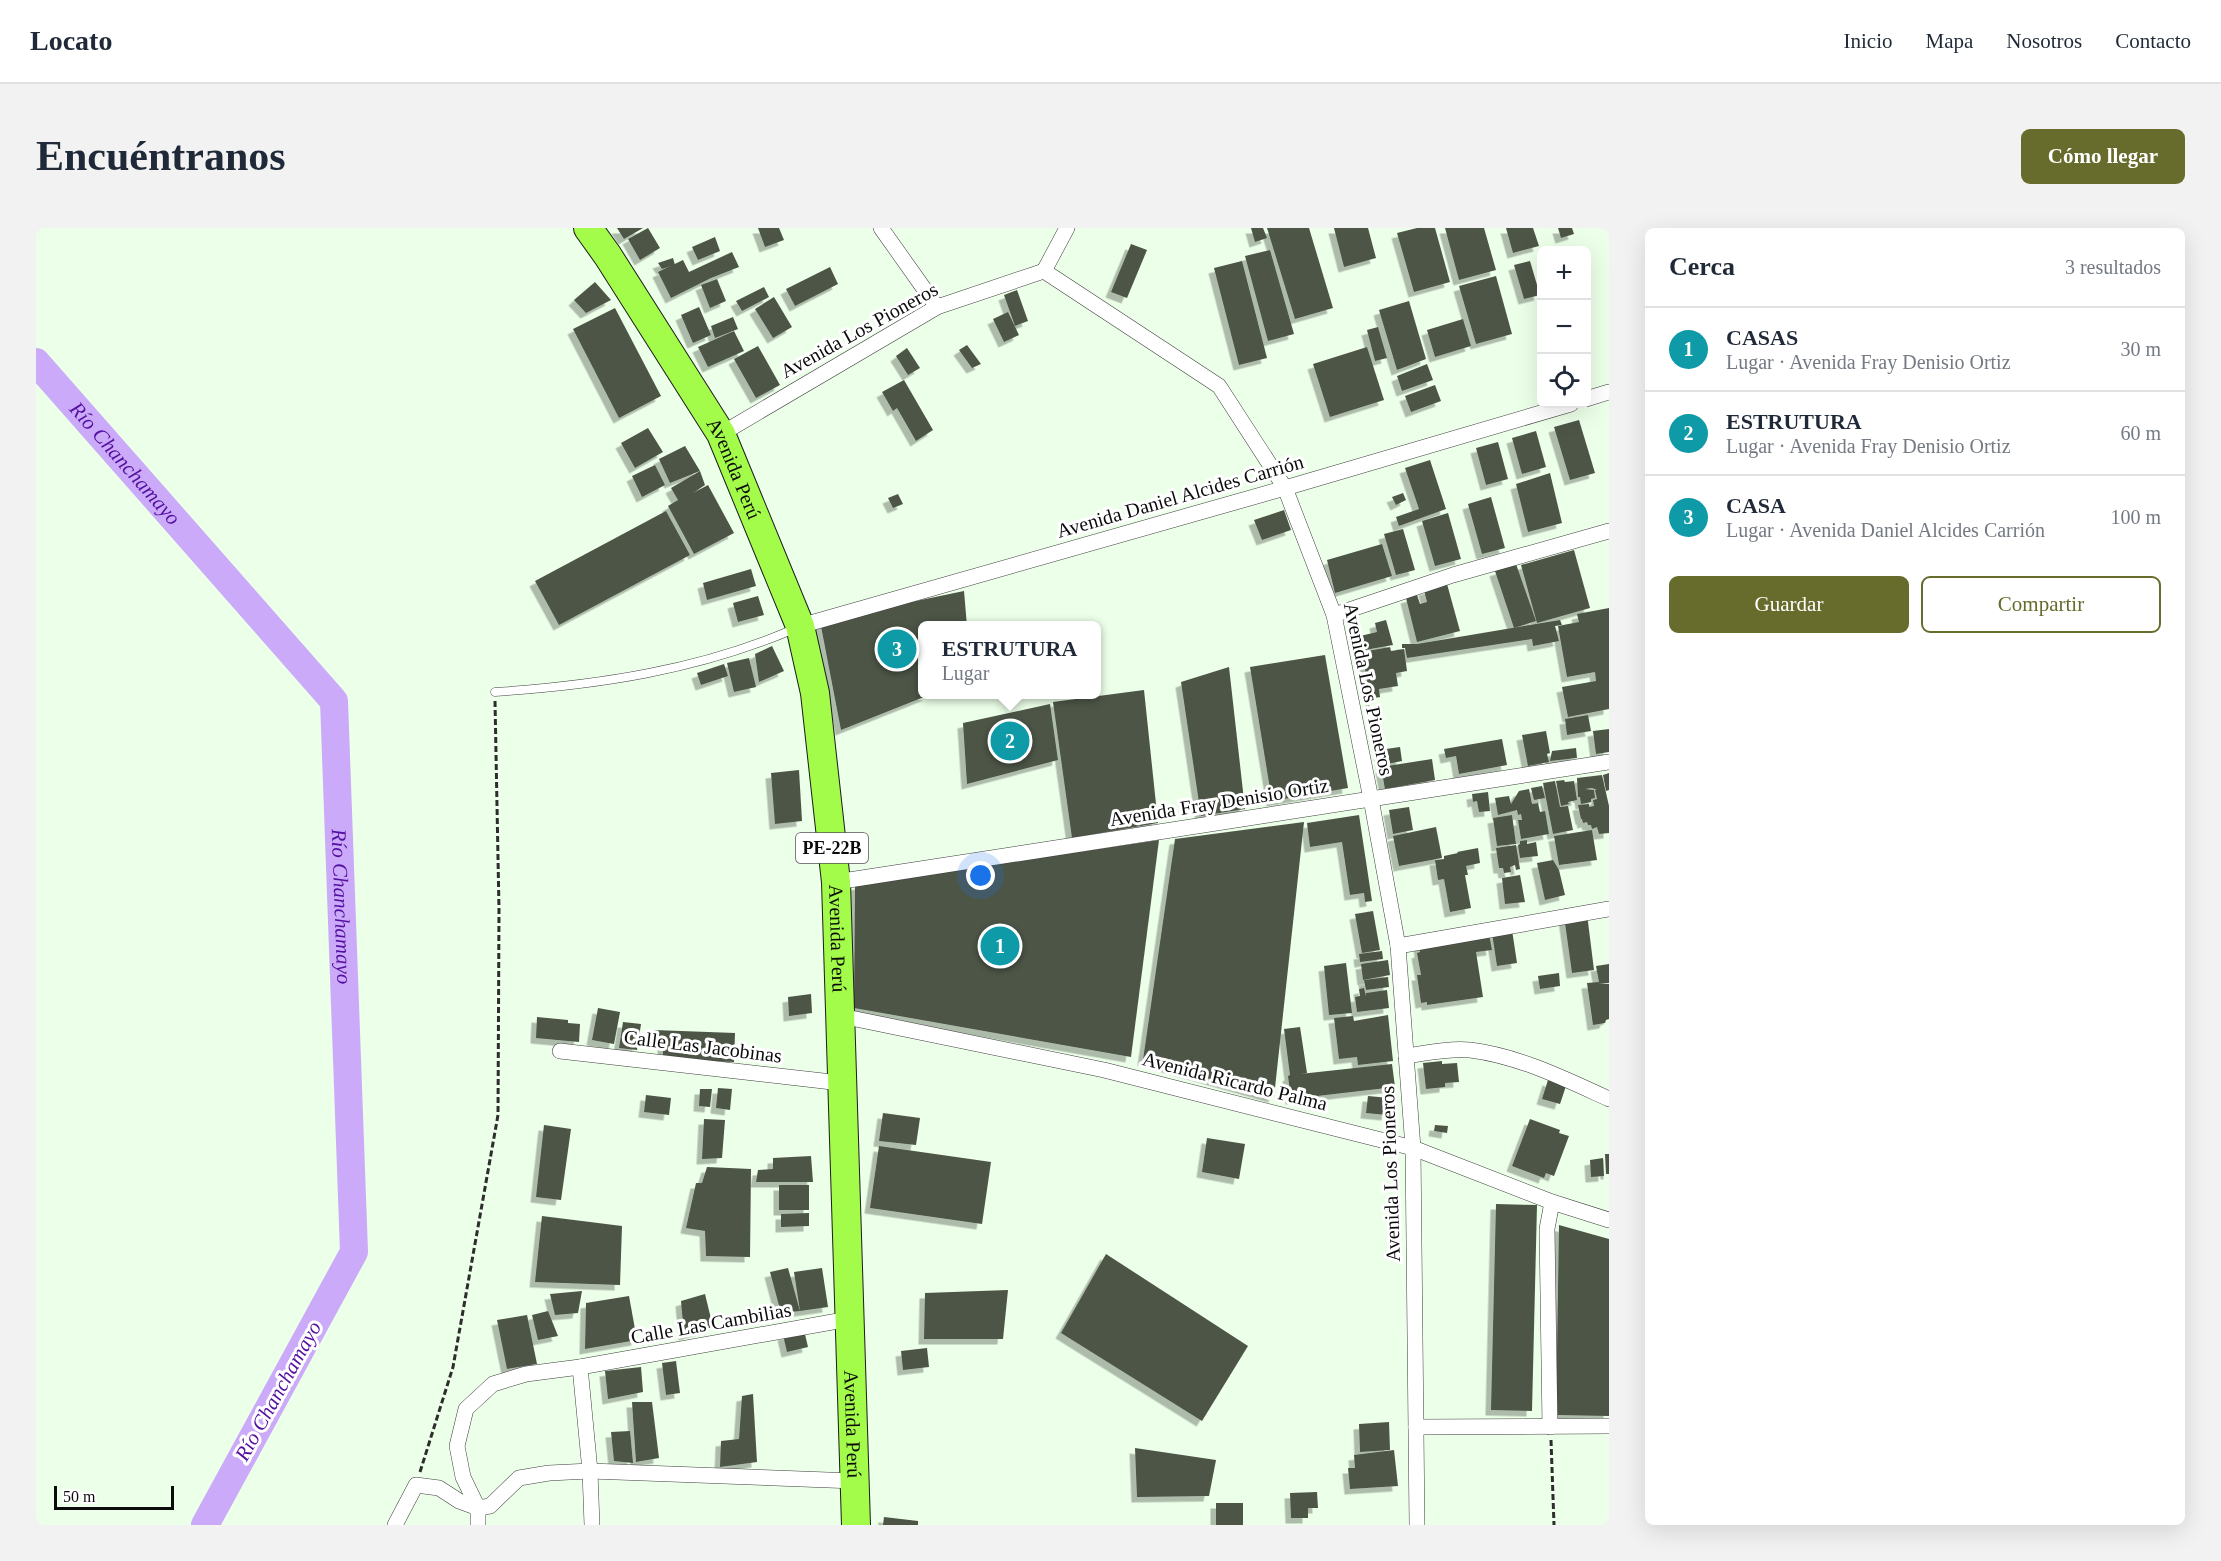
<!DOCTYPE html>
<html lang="es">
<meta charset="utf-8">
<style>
body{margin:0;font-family:Georgia,serif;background:#f2f2f3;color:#1f2937}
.controls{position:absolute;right:18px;top:18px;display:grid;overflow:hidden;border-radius:9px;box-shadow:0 6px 24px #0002}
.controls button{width:54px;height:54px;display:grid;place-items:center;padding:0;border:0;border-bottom:2px solid #e0e1e3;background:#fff;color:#1f2937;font:30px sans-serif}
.scale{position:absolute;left:18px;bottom:15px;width:120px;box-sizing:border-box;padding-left:6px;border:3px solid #0b0b0b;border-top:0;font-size:16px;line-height:21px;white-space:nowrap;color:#0b0b0b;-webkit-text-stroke:4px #fff;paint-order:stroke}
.you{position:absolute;left:945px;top:648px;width:21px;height:21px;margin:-15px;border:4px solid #fff;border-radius:50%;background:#1a73e8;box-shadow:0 0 0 9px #1a73e833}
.badge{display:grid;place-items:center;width:39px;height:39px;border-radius:50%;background:#676c2c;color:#fff;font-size:20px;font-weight:700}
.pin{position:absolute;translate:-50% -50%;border:3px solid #fff;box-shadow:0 2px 6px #0006}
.popup{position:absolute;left:882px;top:393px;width:183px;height:78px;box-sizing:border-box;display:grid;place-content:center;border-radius:9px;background:#fff;filter:drop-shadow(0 2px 4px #0005);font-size:20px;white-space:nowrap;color:#747a83}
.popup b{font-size:22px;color:#1f2937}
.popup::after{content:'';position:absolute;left:50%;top:100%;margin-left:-12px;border:12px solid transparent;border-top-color:#fff}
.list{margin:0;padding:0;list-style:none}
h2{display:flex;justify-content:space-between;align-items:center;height:78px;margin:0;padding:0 24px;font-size:26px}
h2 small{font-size:20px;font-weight:400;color:#747a83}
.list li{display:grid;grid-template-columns:39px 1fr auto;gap:18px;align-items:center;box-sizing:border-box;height:84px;padding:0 24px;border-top:2px solid #e0e1e3}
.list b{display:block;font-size:22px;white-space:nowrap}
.list p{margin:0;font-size:20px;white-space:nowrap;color:#747a83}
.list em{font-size:20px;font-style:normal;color:#747a83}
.actions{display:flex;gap:12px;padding:18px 24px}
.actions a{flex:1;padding:14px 0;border:2px solid #676c2c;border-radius:9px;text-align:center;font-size:21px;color:#676c2c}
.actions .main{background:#676c2c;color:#fff}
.icon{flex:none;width:33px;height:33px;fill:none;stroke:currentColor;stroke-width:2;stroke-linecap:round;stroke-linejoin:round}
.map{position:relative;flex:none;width:1573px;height:1297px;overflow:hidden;border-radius:9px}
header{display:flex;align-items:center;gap:36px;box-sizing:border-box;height:84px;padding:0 30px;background:#fff;border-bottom:2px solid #e0e1e3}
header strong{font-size:28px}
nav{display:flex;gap:33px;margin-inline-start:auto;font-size:21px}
.intro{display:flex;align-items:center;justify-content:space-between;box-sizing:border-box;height:144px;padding:0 36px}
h1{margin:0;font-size:42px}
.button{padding:15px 27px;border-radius:9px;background:#676c2c;color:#fff;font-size:21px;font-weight:700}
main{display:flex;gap:36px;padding:0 36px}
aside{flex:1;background:#fff;border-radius:9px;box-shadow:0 6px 24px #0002}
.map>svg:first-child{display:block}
</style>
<header>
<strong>Locato</strong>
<nav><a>Inicio</a><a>Mapa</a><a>Nosotros</a><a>Contacto</a></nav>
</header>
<div class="intro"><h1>Encuéntranos</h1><a class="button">Cómo llegar</a></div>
<main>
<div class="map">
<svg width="1573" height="1297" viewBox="0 0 1573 1297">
<defs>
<filter id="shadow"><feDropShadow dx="-5.5" dy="5.5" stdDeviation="0" flood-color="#0004"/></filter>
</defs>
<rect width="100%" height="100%" fill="#ecffe8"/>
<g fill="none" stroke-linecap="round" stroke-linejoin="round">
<path stroke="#cbabf9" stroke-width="28" id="s1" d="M0,134l298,339 20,551 -149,273"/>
</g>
<g fill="#4e5447" filter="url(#shadow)">
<path d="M581,0h26l-19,11z"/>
<path d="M612,0l12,20 -20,12 -12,-21z"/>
<path d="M722,0h21l5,12 -19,7z"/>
<path d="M1215,0h12l4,10 -12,4z"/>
<path d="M1231,0h42l24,80 -38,11z"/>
<path d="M1298,0h34l8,30 -32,9z"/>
<path d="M1381,0h18l15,54 -36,10 -17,-59z"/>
<path d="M1409,0h39l12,42 -37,10z"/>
<path d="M1470,0h27l6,18 -26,7z"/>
<path d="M1522,0h14l2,6 -13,4z"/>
<path d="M679,9l5,14 -22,9 -6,-13z"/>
<path d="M1095,16l16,6 -20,48 -16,-6z"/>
<path d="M1234,22l24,84 -26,7 -23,-85z"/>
<path d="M696,24l7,15 -28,11 -40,20 -13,-26 25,-12 6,12z"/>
<path d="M637,30l2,7 -13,4 -4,-6z"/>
<path d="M1206,33l25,97 -28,7 -25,-97z"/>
<path d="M1494,33l10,34 -16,4 -10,-34z"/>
<path d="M794,39l8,17 -43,22 -9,-17z"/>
<path d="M1460,48l16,58 -36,10 -17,-58z"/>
<path d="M681,51l9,22 -16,7 -9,-23z"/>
<path d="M559,54l16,18 -25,13 -12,-13z"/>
<path d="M728,59l5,10 -27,14 -6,-10z"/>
<path d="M981,62l11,31 -13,5 -11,-31z"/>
<path d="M738,69l18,30 -19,11 -18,-29z"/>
<path d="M1373,73l17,58 -29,11 -18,-60z"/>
<path d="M663,79l12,28 -18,8 -12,-28z"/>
<path d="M579,80l46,88 -42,22 -46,-89z"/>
<path d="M972,84l11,23 -15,7 -11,-23z"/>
<path d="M697,89l5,12 -23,9 -4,-12z"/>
<path d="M1427,91l8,27 -36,11 -8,-27z"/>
<path d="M1342,99l9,31 -12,3 -8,-31z"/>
<path d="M698,103l10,20 -36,16 -10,-20z"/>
<path d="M931,117l14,19 -9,4 -13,-18z"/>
<path d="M722,118l22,39 -24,13 -22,-39z"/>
<path d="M1331,119l17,53 -54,17 -17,-53z"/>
<path d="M871,120l13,20 -12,7 -12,-19z"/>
<path d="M1391,136l6,16 -31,11 -5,-15z"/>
<path d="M868,152l29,50 -17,11 -19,-33 -4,3 -11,-19z"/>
<path d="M1399,157l6,16 -30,11 -6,-16z"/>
<path d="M1543,192l16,53 -25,7 -16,-53z"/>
<path d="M612,200l15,24 -28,16 -14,-25z"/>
<path d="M1500,203l10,36 -24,7 -10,-36z"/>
<path d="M1462,214l10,37 -22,6 -10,-37z"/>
<path d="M649,218l15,25 -30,12 -11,-24z"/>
<path d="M1394,232l16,49 -47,17 -3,-9 23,-8 -14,-41z"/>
<path d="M619,237l10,20 -23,12 -10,-21z"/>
<path d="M664,243l5,14 -12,8 15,-8 26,48 -40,21 -26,-48 10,-6 -7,-12z"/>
<path d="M1514,245l12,50 -34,9 -12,-48z"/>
<path d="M1367,265l3,7 -10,5 -4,-8z"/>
<path d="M862,266l5,10 -10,4 -5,-10z"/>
<path d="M1455,269l14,51 -23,6 -14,-50z"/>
<path d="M1248,282l7,20 -29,10 -8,-20z"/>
<path d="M630,283l24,44 -131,70 -24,-44z"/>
<path d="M1412,285l13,46 -26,7 -13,-45z"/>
<path d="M1367,301l12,41 -19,5 -12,-41z"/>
<path d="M1346,316l10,32 -57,17 -8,-33z"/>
<path d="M1538,322l16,58 -53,15 -16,-58z"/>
<path d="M1480,336l20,57 -22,7 -19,-57z"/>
<path d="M715,341l5,17 -49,14 -4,-17z"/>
<path d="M1411,356l13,47 -43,11 -11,-44 11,-3 3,9 7,-2 -3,-12z"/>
<path d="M928,363l3,35h-44v68l6,1 -88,35 -21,-109z"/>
<path d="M722,368l6,19 -26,7 -5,-19z"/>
<path d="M1573,380v101l-41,8 -6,-30 34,-6 -1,-9 -28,5 -9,-51 21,-4 -2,-8z"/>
<path d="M1350,392l7,25 -34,6 -3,-14 21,-5 -2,-9z"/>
<path d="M1524,392l2,5 -7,1 4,15 -26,5 -1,-7 -125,19 -2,-10h-3v-4h15z"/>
<path d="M736,418l12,25 -25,11 -4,-28z"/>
<path d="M1354,419l1,4 13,-2 3,22 -11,2 2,13 -19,3 1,8 -5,1v3l-4,1 -9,-50z"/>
<path d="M1289,427l23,133 -76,13 -22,-134z"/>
<path d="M713,430l7,29 -22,5 -7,-29z"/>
<path d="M688,436l4,12 -27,9 -4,-12z"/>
<path d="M1193,439l16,142 -44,7 -20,-134z"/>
<path d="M1108,462l14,133 -86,15 -19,-136z"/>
<path d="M1014,476l8,56 -91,24 -4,-61z"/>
<path d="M1552,487l3,16 -24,4 -2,-16z"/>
<path d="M1573,501v23l-13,2 -3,-23z"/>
<path d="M1510,503l4,22 -3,1 2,8 -21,4 -6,-31z"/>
<path d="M1466,511l5,26 -48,9 -3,-18 -10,2 -2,-9z"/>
<path d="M1364,519l2,14 -20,4 -3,-15z"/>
<path d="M1540,520l1,10 -27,3 2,-10z"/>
<path d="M1396,531l3,21 -50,9 -4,-22z"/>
<path d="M763,542l3,51 -27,3 -4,-51z"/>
<path d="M1573,545v17l-3,1 -3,-16z"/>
<path d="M1566,547l7,31v27l-10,1 -2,-7 -5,2 -1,-4h-3l-1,-3 -4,1 -1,-4h-1l-3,-14 11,-1v3l5,-1 -1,-6 4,-1 -2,-9h2l-5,-2 -7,1 9,1 1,8 -4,1v3l-10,2 -1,-7h-2l-1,-19z"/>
<path d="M1528,552l1,2 9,-1 3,19 -9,2 1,2 -8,2 -5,-25z"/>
<path d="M1519,553l5,26 8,-1 5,24 -20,4 -10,-51z"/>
<path d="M1506,558l3,12 -11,2 -3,-12z"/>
<path d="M1493,561l3,15 6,-1 2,9 5,-1 4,23 -28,5 -3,-19h4l-1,-6 -3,1 -1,-5 -19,5 -3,-17 14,-2 2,8 8,-13z"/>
<path d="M1452,564l2,19 -11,1 -2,-11 -4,1 -1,-8z"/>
<path d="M1373,579l4,23 -20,4 -4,-24z"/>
<path d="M1323,587l13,86 -7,1 -1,-9 -14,2 -8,-53 -32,5 -3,-24z"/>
<path d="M1476,587l4,29 -19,2 -4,-28z"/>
<path d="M1268,594l-30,275 -131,-37 32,-221z"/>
<path d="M1400,599l6,31 -43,8 -6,-30z"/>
<path d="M1556,602l5,30 -38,5 -5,-29z"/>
<path d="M1123,612l-28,217 -277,-49 1,-123z"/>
<path d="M1491,612v4l9,-2 2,14 -18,2 -2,-13 2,-1v-3z"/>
<path d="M1480,617l4,24 -4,1 -1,-5 -5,2 1,5 -7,1 -1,-5h-4l-3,-20z"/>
<path d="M1442,620l2,15 -14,3 2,9h-3l6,33 -21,4 -6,-33 -6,1 -3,-20 9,-1v-3l14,-3 -1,-1z"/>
<path d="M1517,632l6,10 6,25 -20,5 -8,-37z"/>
<path d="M1484,647l5,27 -20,2 -3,-26z"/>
<path d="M1550,678l8,64 -22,3 -9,-64z"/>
<path d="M1337,683l7,39 -18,3 -7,-39z"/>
<path d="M1476,702l5,33 -20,3 -5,-33z"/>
<path d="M1453,706l3,16 -16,2 7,45 -56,8v-3l-6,1 -4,-28h4l-4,-22 3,-1 -1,-8z"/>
<path d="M1346,723l1,8 -23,3 -1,-8z"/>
<path d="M1352,732l2,15 -27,5 -2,-16z"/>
<path d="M1310,735l6,50 -23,2 -5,-49z"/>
<path d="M1573,736v19l-11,1h11v35l-3,1 -1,3 -12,2 -6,-42 12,-1 -3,-16z"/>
<path d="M1523,745l1,13 -20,3 -2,-13z"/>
<path d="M1352,749l1,10 -23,3 -2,-10z"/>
<path d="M1328,760l2,8v-3l21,-3 2,18 -32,4 -2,-15 5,-1 -1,-7z"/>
<path d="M775,766l1,19 -23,3 -1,-19z"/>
<path d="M562,780l22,4 -6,32 -22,-4z"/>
<path d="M1352,787l5,46 -35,4 -1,-8 -18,2 -5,-41 19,-2 1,5z"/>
<path d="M501,789l31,3v3l12,1 -1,18 -43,-4z"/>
<path d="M587,794l18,2 -4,26 -18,-2z"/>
<path d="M1264,799l7,46 -7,1 92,-10 3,23 -104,12 -3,-23 2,-1 -6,-46z"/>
<path d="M618,802l81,3 -1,29 -71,-3v-17h-9z"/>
<path d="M1406,833v3l15,-1 2,19 -14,1v4l-19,2 -3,-26z"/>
<path d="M1512,852l18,6 -6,18 -18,-5z"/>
<path d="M682,860l14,1 -2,21 -14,-2z"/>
<path d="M664,861h12l-2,18 -11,-1z"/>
<path d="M610,867l25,3 -2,17 -25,-3z"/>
<path d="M1332,868l21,2 -2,17 -21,-2z"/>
<path d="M847,885l37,5 -4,27 -37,-4z"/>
<path d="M668,891l21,1 -3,38 -20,1z"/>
<path d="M1494,891l30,11 -1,3 10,3 -15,40 -8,-3 -2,5 -32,-12z"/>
<path d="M508,897l27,4 -10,71 -25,-3z"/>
<path d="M1399,897l13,1 -1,7 -13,-2z"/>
<path d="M1171,910l38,6 -6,35 -37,-7z"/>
<path d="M843,918l112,16 -9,62 -112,-16z"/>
<path d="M1569,926h4v20h-3z"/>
<path d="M775,928l2,26h-57l2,-12 15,-1v-11z"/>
<path d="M1567,930l1,18 -13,1 -1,-17z"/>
<path d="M671,939l44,2 -1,88 -44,-1 -1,-25 -19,-3 10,-45h6z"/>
<rect x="743" y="957" width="30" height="25"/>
<path d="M1460,976l41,1 -5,206 -41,-1z"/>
<path d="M773,985v13l-28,1v-13z"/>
<path d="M506,988l80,10 -2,59 -85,-3z"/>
<path d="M1523,997l50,14v177l-53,-1z"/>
<path d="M1070,1026l142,92 -46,75 -141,-88z"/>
<path d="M752,1040l12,43 -19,2 -11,-41z"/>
<path d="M786,1040l6,39 -28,4 -6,-39z"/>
<path d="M972,1062l-5,49h-79l1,-46z"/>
<path d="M546,1063l-4,22 -23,2 -5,-21z"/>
<path d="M669,1066l8,33 -29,8 -3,-34z"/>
<path d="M593,1068l8,44 -52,9 1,-46z"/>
<path d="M512,1083l10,25 -20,4 -6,-25z"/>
<path d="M491,1087l10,49 -30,5 -10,-49z"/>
<path d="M768,1102l4,17 -21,5 -4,-17z"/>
<path d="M891,1120l2,19 -26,3 -2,-19z"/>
<path d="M640,1133l4,32 -14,2 -4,-32z"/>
<path d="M605,1139l2,25 -35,7 -3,-28z"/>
<path d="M717,1166l4,68 -37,5 1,-26 18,-2 3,-43z"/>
<path d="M596,1174h20l7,56 -23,4z"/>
<path d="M1353,1194l1,28 -30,2 -1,-28z"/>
<path d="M594,1203l3,32 -19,-2 -3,-29z"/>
<path d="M1099,1220l81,12 -7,36 -72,1z"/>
<path d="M1358,1222l4,36 -48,3 -2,-21h7l-1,-13z"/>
<path d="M1281,1264l1,16h-10v10h-17l-1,-25z"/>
<rect x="1180" y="1275" width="27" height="22"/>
<path d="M848,1289l34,4v4h-35z"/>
</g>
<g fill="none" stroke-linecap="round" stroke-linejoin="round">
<g stroke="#3e3e3e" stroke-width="9">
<path id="lane" d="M459,464c103,-7 204,-22 299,-63"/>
</g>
<g stroke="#3e3e3e" stroke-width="16">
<g id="street">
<path d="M845,0l56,79"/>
<path d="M1008,43l23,-43"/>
<path d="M1550,171l23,-7"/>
<path d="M685,206l216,-127 107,-36 175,115 66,102 49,127 37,184 27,147 15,202 4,377"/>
<path d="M1298,387l119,-40 156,-44"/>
<path d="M764,398l485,-138 286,-84"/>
<path d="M800,654l773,-120"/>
<path d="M1362,718l211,-37"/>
<path d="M805,788l263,54 309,78 139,54 57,18"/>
<path d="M524,823l281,32"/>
<path d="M1370,828c21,-3 43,-8 64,-6 49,6 95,29 139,49"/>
<path d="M544,1139l10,104 2,54"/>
<path d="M1380,1199l193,-1"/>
<path d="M1514,1199l-3,-198 5,-27"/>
<path d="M359,1297l21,-40 23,3 20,13 19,7 12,-2 29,-28 30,-5 41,-2 265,10"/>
<path d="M442,1297v-17l-15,-31 -6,-31 9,-37 27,-25 33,-10 54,-7 269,-48"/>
</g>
</g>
<g stroke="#1c1c1c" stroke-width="30">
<g id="highway">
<path id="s2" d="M552,0l20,28 113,178 79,192 15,67 21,189 20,643"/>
</g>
</g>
<g stroke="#2d2d2d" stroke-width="3" stroke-dasharray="6 3" stroke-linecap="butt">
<path d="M1515,1212l3,85"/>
<path d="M384,1244l33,-105 45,-252 1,-205 -4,-209"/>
</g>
<use href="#lane" stroke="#fff" stroke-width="8"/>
<use href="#street" stroke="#fff" stroke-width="15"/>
<use href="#highway" stroke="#a3fb4a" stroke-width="28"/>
</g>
<g text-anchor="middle" stroke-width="6" stroke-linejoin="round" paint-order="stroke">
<rect fill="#fff" stroke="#545454" stroke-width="1.5" x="760" y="605" width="72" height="30" rx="4.5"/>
<g font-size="18" font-weight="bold" fill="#0b0b0b">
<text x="796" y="626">PE-22B</text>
</g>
<g font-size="20" fill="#0b0b0b" stroke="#fff">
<text transform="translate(823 102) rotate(-29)" y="7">Avenida Los Pioneros</text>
<text dy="7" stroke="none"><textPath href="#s2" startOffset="282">Avenida Perú</textPath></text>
<text transform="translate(1144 268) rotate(-16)" y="7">Avenida Daniel Alcides Carrión</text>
<text transform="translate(1333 461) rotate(78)" y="7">Avenida Los Pioneros</text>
<text transform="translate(1183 574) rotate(-9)" y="7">Avenida Fray Denisio Ortiz</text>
<text dy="7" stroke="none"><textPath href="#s2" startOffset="768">Avenida Perú</textPath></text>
<text transform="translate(667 818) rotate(7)" y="7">Calle Las Jacobinas</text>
<text transform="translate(1199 853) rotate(14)" y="7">Avenida Ricardo Palma</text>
<text transform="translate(1354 946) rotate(-92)" y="7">Avenida Los Pioneros</text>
<text transform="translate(675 1095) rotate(-10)" y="7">Calle Las Cambilias</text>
<text dy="7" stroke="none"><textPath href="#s2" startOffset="1254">Avenida Perú</textPath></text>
</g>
<g font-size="21" font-style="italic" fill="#5510a0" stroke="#fff">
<text dy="7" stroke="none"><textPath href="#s1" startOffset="135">Río Chanchamayo</textPath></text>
<text dy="7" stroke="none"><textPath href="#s1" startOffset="657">Río Chanchamayo</textPath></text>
<text transform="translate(242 1163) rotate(-61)" y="7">Río Chanchamayo</text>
</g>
</g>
</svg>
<div class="controls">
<button>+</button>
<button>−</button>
<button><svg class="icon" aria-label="locate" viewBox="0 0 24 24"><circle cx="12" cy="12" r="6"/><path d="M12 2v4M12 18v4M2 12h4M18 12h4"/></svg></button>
</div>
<div class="scale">50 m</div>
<div class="you"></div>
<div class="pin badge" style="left:964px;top:718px;background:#0f9aa8">1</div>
<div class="pin badge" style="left:974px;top:513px;background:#0f9aa8">2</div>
<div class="popup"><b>ESTRUTURA</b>Lugar</div>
<div class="pin badge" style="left:861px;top:421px;background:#0f9aa8">3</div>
</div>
<aside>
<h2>Cerca<small>3 resultados</small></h2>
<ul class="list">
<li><span class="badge" style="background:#0f9aa8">1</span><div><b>CASAS</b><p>Lugar · Avenida Fray Denisio Ortiz</p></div><em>30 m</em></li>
<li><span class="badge" style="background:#0f9aa8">2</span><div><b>ESTRUTURA</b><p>Lugar · Avenida Fray Denisio Ortiz</p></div><em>60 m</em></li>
<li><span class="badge" style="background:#0f9aa8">3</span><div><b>CASA</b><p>Lugar · Avenida Daniel Alcides Carrión</p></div><em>100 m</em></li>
</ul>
<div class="actions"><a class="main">Guardar</a><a>Compartir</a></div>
</aside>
</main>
